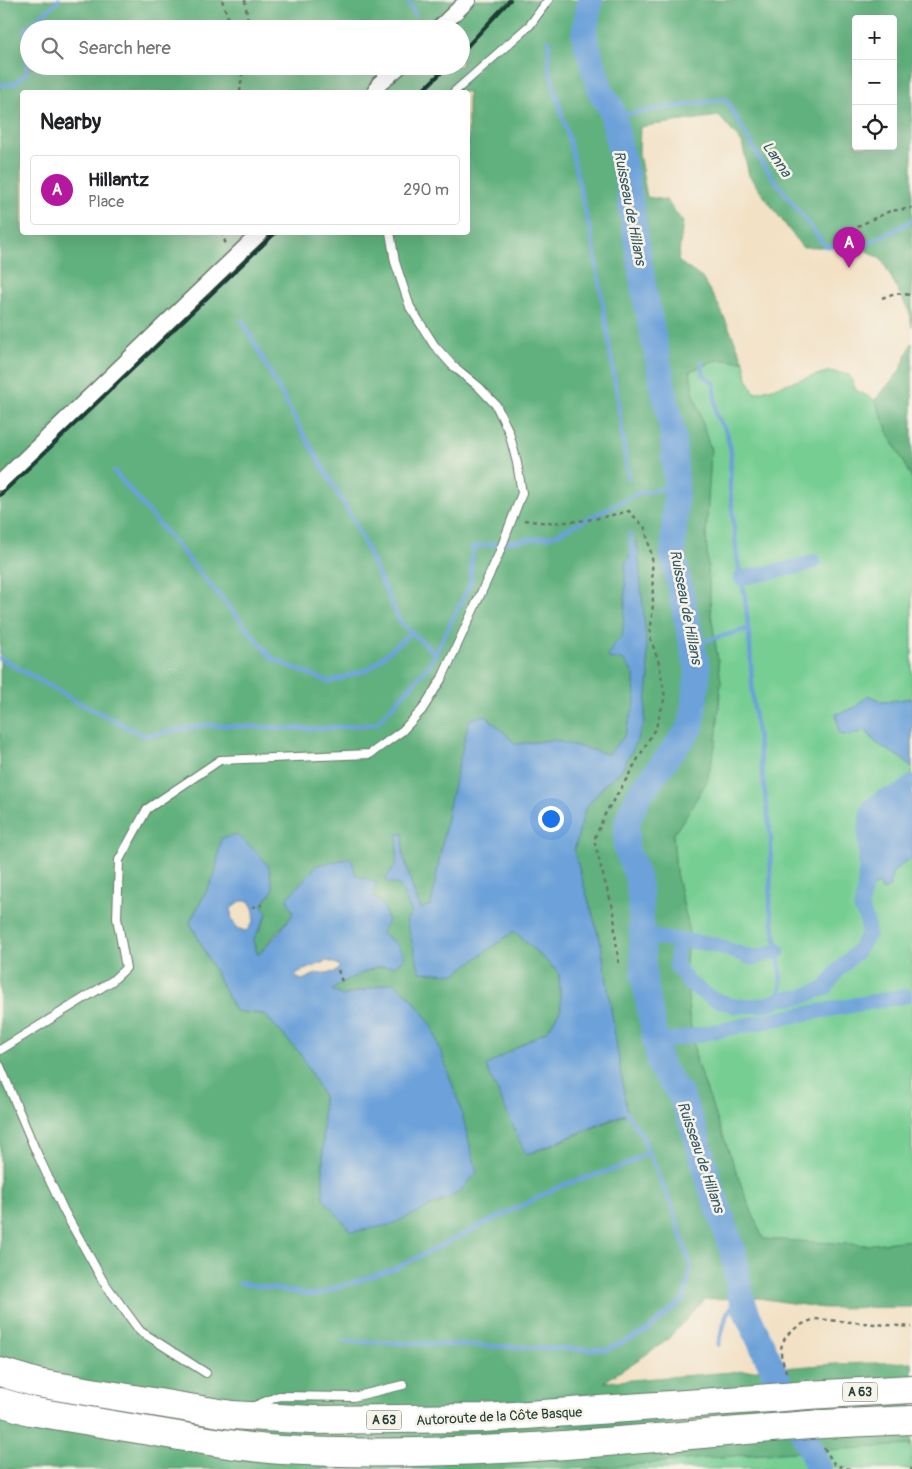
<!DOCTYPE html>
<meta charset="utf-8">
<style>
body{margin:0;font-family:Pangolin,sans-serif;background:#f2f2f2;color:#202124}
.controls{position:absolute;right:15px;top:15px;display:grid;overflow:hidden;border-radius:5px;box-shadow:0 5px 20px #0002}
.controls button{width:45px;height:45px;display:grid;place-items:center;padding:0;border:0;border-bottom:1px solid #e0e0e0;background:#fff;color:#202124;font:25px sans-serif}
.you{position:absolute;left:550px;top:818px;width:18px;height:18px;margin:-12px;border:4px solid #fff;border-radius:50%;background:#1a73e8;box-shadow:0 0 0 8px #1a73e833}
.badge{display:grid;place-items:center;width:32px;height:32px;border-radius:50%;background:#b5179e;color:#fff;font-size:16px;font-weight:700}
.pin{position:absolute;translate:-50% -41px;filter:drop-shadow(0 1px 2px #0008)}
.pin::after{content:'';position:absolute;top:26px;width:18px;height:15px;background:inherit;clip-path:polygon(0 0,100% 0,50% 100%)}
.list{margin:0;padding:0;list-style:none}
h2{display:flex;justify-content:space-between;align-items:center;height:65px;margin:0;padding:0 20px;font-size:21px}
h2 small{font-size:16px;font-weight:400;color:#757577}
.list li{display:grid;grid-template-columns:32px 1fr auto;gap:15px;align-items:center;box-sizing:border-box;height:70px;margin:0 10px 10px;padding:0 10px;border:1px solid #e0e0e0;border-radius:5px}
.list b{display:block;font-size:19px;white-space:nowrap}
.list p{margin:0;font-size:16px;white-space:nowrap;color:#757577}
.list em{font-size:16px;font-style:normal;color:#757577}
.icon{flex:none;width:28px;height:28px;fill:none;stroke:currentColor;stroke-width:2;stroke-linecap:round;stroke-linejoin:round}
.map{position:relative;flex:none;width:912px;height:1469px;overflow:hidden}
.search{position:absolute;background:#fff;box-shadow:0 5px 20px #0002;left:20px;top:20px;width:450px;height:55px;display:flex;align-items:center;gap:12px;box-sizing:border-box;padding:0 18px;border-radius:28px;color:#757577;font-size:19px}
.panel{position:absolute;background:#fff;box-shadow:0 5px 20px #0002;left:20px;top:90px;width:450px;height:145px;border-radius:5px}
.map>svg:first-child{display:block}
</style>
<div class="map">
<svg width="912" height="1469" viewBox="0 0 912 1469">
<rect width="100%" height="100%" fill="#f7f3e8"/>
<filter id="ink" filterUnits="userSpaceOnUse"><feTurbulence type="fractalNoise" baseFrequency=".02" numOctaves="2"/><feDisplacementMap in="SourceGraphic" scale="10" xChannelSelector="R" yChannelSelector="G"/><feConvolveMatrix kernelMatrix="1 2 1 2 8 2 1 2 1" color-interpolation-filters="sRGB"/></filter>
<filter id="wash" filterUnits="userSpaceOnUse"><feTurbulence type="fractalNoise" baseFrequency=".0096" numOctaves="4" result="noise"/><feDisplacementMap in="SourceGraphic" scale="20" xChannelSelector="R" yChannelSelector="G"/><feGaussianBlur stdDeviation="1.12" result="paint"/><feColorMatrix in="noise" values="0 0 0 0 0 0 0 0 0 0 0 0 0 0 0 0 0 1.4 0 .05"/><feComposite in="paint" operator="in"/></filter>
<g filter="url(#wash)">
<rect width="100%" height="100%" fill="#f2e1c5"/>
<g fill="#76ce93" stroke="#4a8664">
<path d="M716,360l28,1 3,17 8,15 75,-22 19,4 7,15 19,10 15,36 22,43v761l-47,5 -102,-6 -19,-46 -47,-129 -8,-48 -3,-58 3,-30 -13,-55 -3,-38 16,-24 18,-30 9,-39 5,-61 -10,-67 -5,-78 5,-85 -18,-60 -3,-20z"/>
<path d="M897,1445h15v24h-328l146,-13z"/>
</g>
<g fill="#60b17d" stroke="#407758" fill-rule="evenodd">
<path d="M0,0h912v327l-2,-14 -28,-53 -21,-13h-59l-53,-71 -7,-33 -23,-27 -79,11 -1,26 8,44 19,3 17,22 -5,39 24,17 17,28 25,55 -28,-1 -26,11 3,20 18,60 -5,85 5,78 10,67 -5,61 -9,39 -18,30 -16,24 3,38 13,56 -3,29 3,58 8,48 47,129 19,46 102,6 47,-5v67l-89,1 -64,-10 -54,1 -40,43 -61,40 230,-18 78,-2v83l-182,11 -146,13h-584zM856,19h37v127h-37zM29,29h432v37h-432zM22,92h446v140h-446zM485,715l31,29 37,-4 61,16 6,16 -15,12 -20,25 -11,43 27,92 26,170 -100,41 -6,-110 27,-15 13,-21 -2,-36 -45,-42 -59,43 -43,-61 -13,-28 -11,-3 -2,-4 10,-13 7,-32v21l10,35 8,20 10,-4 18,-99zM215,875l58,15 -11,15 5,10 -14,26 5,14 35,-41 80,-19 11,12 -3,26 16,11 -2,22 -19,1 -37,17 -7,6 10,6 51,-14 -70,216v-102l-23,-43 -36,-39 -29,-3 -45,-89z"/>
<path d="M912,343v136l-22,-43 -15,-36 24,-28z"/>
</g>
<g fill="#6ca1d9" stroke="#466f86" fill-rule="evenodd">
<path d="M637,540l12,135 -5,48 -12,28 -12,21 -15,12 -20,25 -11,42 27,93 26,169 -101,42 -40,-89 35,-21 27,-15 13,-21 -2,-36 -45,-42 -59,43 -35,-2 -14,-52 6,-7 -13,-28 -12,-3 -1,-4 10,-13 2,-31 5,-1v21l10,35 8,20 10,-4 18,-99 20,-86 16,-5 31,29 37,-4 55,14 16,-17 11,-34 -1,-28 -9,-14 -17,-3 5,-13 9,-8 3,-29v-43z"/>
<path d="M868,695l15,7 29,-4v70l-11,-10 -25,-15 -11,-13 -15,6 -11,-2 -3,-20 18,-6z"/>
<path d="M912,782v77l-9,4 -11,11 -2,13 -7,4 -6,-7 -13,8 2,-26 -1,-34 4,-25 12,-9 19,-6z"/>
<path d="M237,835l20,17 12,15 4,23 -11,15 5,9 -14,27 5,14 19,-20 16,-21 -6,-16 30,-33 34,-7 5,17 21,8 -4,12 11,12 4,14 -7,12 16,11 8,13 -10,9 -19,1 -37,17 -7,6 10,6 51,-14 17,14 21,28 29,82 17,67 -20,21 -67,31 -38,7 -29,-34v-102l-23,-43 -36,-39 -29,-3 -45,-89 25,-47 6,-37zM241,901h8c8,12 7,20 -3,30 -12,-2 -17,-13 -14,-24zM327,961l10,3 2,3 -1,3 -3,2 -19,2 -14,6 -8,-4 5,-4z"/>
</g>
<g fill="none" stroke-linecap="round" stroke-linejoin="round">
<g stroke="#6ca1d9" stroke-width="4.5">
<path d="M408,0l7,15"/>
<path d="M549,40v28l19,68 26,112 24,153 10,78"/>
<path d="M0,85l14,-1 13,-11 -2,-43 34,-30"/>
<path d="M613,116l113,-17 36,64 63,83 36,1 51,-26"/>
<path d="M242,320l58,108 54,93 46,101 35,31"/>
<path d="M702,362l1,13 11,8 2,32 11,18 4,19 -1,36 7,69 8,41 5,48 3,56 18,138 -1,67 8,44 3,30 -1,18"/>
<path d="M114,471l159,188 56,23 40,-13 43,-37"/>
<path d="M630,534l2,23"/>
<path d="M692,644l56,-15"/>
<path d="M0,658l72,41 73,37 60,-11 110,4 61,-5 53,-58 41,-81 3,-38 80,-11 86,-43 37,-6"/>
<path d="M240,1283l74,12 80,-26 169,-84 58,-18 28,-15"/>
<path d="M345,1341l261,9 39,-18 39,-33 7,-32 -19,-60 -30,-71 -15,-23"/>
<path d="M718,1345l9,-31 13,-19"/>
</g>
<g stroke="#6ca1d9" stroke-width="15">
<path d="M741,578l51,-10 22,-6"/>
<path d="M642,936l71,8 39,14 26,-7"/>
<path d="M679,940l-3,25 13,18 22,15 24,8 30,-1 15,-6 21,-2 25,-9 11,-17 19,-18 12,-18 -1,-14 -6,-13 3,-16 2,-26 -1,-34 4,-25 12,-9 19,-6 12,-10"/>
<path d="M656,1043l142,-28 107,-19"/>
</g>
<path stroke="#6ca1d9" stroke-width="26" d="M590,0l-6,35 17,57 10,16 2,8 15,69 16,106 29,144 3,52 -3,69 25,115 -7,56 -51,66 -13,29 -1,26 11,28 3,19 4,83 16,88 21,30 14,36 13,46 26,77 6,40 9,23 62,132 8,19"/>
</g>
</g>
<g filter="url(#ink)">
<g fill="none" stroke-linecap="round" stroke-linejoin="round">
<g stroke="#697667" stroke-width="10">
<g id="lane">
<path d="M454,92l76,-67 18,-25"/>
<path d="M0,1050l112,-69 14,-13 -9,-50 2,-58 28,-51 73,-49 150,-6 32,-23 20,-21 20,-32 56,-122 24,-63 -5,-30 -8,-31 -13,-27 -17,-18 -27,-22 -18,-20 -24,-38 -15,-45 -5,-30"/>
<path d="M0,1066l35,83 29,62 39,70 37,50 66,42"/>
<path d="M252,1407l27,-11 74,1 50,-12"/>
</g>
</g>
<g stroke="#697667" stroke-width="18">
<g id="street">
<path d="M438,29l30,-29"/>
<path d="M375,92l4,-8 21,-18"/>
<path d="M0,483l261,-251"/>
</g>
</g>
<g stroke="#697667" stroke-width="30">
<g id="highway">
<path d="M0,1372l37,11 195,32 80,5 171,-2 288,-20"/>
<path d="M808,1395l104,-6"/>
<path d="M0,1402l30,9c48,8 95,16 143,24 36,6 72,13 109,15 167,9 335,-9 502,-23"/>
<path d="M822,1424l90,-4"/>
</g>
</g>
<g stroke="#697667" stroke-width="2.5" stroke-dasharray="4 4" stroke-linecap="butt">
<path d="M222,0l10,29"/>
<path d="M245,0l4,29"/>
<path d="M240,92l3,-26"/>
<path d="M850,230l40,-19 22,-3"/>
<path d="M222,232l4,13"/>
<path d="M882,298l13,-5 17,2"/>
<path d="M524,520c36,6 70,0 105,-9l16,17 7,29 1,47 -3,33 9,26 6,34 -9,30 -33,58 -17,27 -12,28 12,46 8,25 1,22 4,33"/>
<path d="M252,907l10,-2"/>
<path d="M338,970l4,12"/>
<path d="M786,1372c-1,-6 -5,-13 -5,-19 -1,-19 19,-29 34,-34l97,8"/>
<path d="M824,1448l11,17 15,4"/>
<path d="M910,1469h2"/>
</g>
<use href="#lane" stroke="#fff" stroke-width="8"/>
<use href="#street" stroke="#fff" stroke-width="15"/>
<use href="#highway" stroke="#fff" stroke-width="28"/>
<g stroke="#1f3d34" stroke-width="4">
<path d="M461,53l49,-53"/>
<path d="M421,92l27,-26"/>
<path d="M0,495l276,-263"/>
</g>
<g stroke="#697667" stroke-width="30" stroke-linecap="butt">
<g id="highway-bridge">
<path d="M771,1398l37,-3"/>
<path d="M784,1427l38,-3"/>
</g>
</g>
<use href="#highway-bridge" stroke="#fff" stroke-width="28"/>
</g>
</g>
<g text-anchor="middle" stroke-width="5" stroke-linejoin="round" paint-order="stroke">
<g fill="#f7f3e8" stroke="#60746a" stroke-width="1">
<rect x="842.5" y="1382.5" width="35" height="19" rx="4"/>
<rect x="366.5" y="1410.5" width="35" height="19" rx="4"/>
</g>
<g font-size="12" font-weight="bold" fill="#1f3d34">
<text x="860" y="1396">A 63</text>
<text x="384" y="1424">A 63</text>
</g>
<g font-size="14" fill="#1f3d34" stroke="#f7f3e8">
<text transform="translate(499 1416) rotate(-3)" y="5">Autoroute de la Côte Basque</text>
</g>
<g font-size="15" font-style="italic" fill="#365b66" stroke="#f7f3e8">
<text transform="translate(777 159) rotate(56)" y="5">Lanna</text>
<text transform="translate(630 208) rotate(79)" y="5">Ruisseau de Hillans</text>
<text transform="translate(686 607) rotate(79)" y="5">Ruisseau de Hillans</text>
<text transform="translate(701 1157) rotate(71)" y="5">Ruisseau de Hillans</text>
</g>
</g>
</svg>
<div class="controls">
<button>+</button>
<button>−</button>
<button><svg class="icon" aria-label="locate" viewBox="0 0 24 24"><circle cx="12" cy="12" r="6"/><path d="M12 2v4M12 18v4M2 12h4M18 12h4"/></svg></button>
</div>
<div class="you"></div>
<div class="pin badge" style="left:849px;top:268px">A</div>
<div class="search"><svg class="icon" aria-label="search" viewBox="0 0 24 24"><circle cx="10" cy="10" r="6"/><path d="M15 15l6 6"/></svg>Search here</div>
<section class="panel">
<h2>Nearby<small></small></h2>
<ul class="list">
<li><span class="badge">A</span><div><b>Hillantz</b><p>Place</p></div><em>290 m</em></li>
</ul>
</section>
</div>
